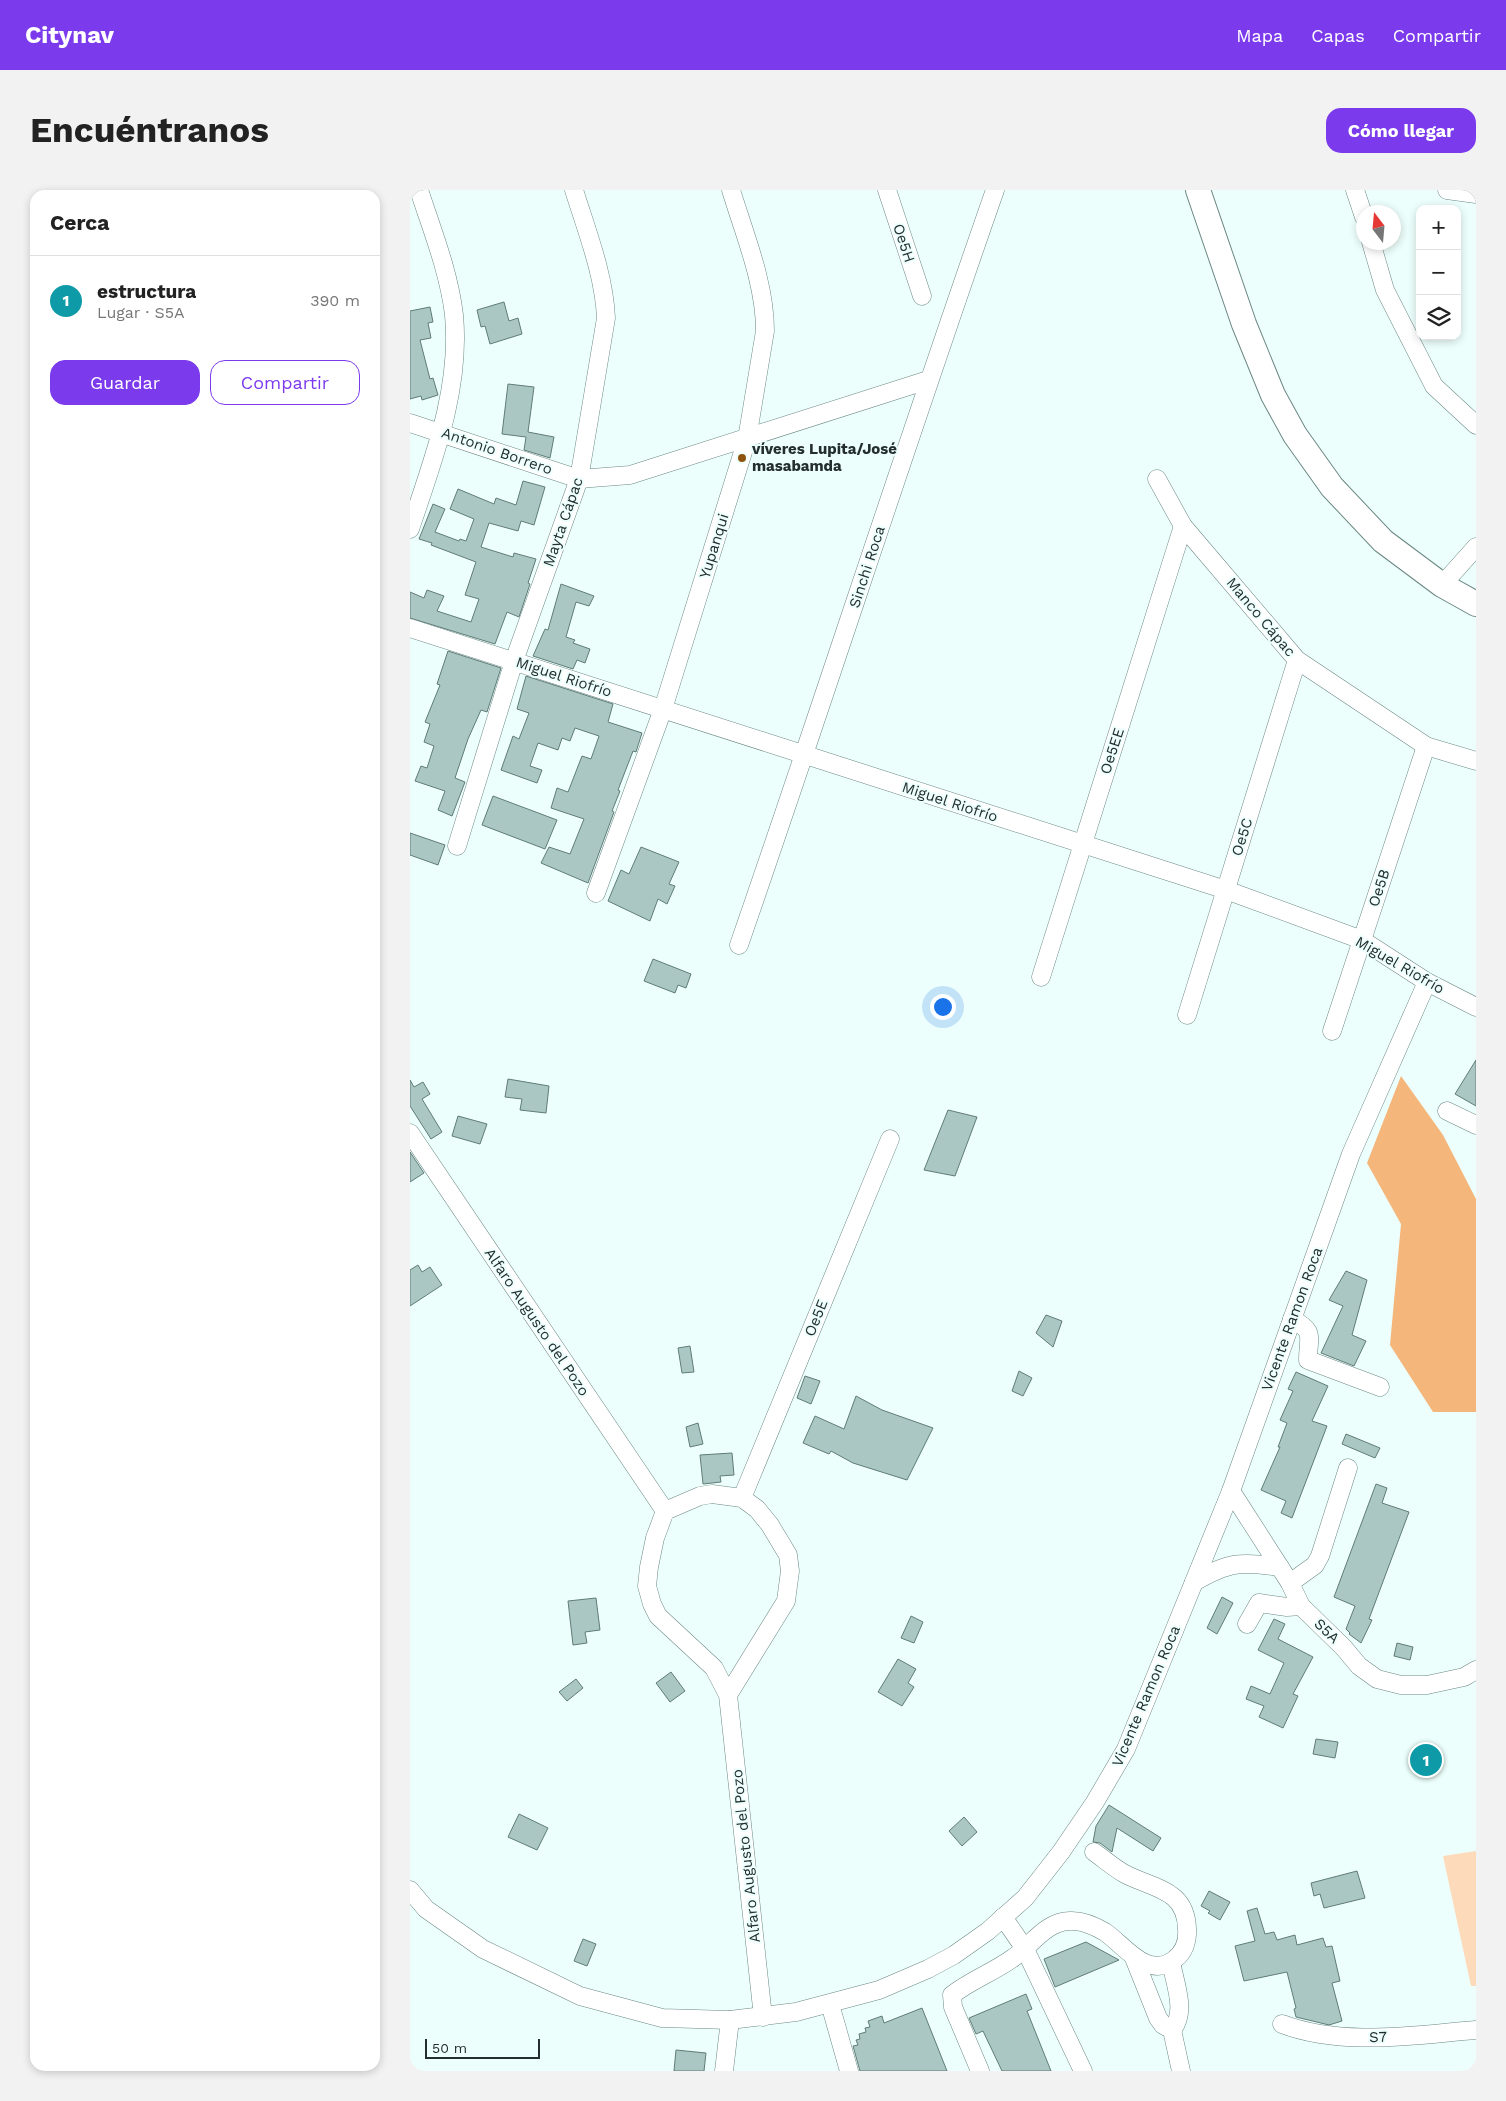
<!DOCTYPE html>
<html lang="es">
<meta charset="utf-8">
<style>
body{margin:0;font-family:"Work Sans",sans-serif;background:#f2f2f2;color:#222}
.controls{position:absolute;right:15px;top:15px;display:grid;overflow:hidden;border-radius:10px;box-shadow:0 2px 8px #0003}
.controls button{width:45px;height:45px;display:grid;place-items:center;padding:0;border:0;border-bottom:1px solid #e0e0e0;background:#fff;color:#222;font:25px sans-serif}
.compass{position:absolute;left:946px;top:15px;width:45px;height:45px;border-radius:50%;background:#fff;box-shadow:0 2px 8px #0003;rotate:344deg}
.scale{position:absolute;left:15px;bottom:12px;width:115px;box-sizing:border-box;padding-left:5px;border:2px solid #232e2d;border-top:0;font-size:14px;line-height:18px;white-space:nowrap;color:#232e2d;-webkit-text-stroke:4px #edfffc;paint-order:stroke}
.you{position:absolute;left:532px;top:816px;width:18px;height:18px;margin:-12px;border:4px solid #fff;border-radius:50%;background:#1a73e8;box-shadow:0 0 0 8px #1a73e833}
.badge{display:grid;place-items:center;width:32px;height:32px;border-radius:50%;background:#7c3aed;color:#fff;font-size:16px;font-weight:700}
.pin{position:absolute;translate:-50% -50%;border:2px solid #fff;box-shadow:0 1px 5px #0006}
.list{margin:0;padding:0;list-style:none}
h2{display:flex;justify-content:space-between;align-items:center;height:65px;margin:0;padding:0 20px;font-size:21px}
h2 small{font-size:16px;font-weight:400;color:#767676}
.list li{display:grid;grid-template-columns:32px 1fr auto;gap:15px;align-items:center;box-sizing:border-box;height:90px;padding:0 20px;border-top:1px solid #e0e0e0}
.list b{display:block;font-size:19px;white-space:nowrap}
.list p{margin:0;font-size:16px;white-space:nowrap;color:#767676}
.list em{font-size:16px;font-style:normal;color:#767676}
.actions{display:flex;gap:10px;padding:15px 20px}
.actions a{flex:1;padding:11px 0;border:1px solid #7c3aed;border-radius:15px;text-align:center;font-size:18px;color:#7c3aed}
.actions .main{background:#7c3aed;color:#fff}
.icon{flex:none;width:28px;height:28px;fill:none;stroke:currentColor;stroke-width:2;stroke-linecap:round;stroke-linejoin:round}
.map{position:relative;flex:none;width:1066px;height:1881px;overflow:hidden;border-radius:15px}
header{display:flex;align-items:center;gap:30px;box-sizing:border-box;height:70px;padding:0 25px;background:#7c3aed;color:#fff}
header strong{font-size:24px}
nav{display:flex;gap:28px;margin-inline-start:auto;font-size:18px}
.intro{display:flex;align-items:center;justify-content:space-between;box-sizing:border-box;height:120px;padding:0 30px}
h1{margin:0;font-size:35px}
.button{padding:12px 22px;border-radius:15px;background:#7c3aed;color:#fff;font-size:18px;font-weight:700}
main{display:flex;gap:30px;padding:0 30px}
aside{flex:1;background:#fff;border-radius:15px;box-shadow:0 2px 8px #0003}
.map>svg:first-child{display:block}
</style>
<header>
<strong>Citynav</strong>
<nav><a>Mapa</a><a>Capas</a><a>Compartir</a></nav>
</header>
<div class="intro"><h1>Encuéntranos</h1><a class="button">Cómo llegar</a></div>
<main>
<aside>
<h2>Cerca<small></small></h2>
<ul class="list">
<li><span class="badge" style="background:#0f9aa8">1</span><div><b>estructura</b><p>Lugar · S5A</p></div><em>390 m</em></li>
</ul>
<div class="actions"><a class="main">Guardar</a><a>Compartir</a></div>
</aside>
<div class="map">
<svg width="1066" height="1881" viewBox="0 0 1066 1881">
<rect width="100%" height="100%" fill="#edfffc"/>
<path fill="#fddaba" d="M1066,1661v135h-5l-28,-130z"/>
<path fill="#f4b67b" d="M991,886l42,59 33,64v213h-43l-43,-67 11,-121 -34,-61z"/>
<g fill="#aac7c3" stroke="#607c78">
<path d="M94,112l5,19 9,-3 4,16 -32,10 -5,-18 -4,1 -4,-17z"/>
<path d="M20,117l3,15 -5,1 3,15 -11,2 10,39 3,-1 5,17 -16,5 -1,-4 -11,3v-88z"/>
<path d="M98,194l26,3 -6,45 26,5 -4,21 -26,-8 2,-13 -24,-3z"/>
<path d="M113,291l22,6 -11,38 -13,-4 -3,10 -29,-8 -8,24 32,10 1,-4 22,6 -8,24 2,1 -11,33 -12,-5 -12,32 -85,-26v-26l14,6 3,-8 17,6 -7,15 34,11 8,-23 -14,-4 11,-33 -45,-17 1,-2 -13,-4 14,-35 12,5 -10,23 24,9 1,-2 6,2 8,-22 -24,-10 8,-20 36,15 2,-6 20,7z"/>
<path d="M151,394l33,12 -5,10 -13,-4 -10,35 9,3 -2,3 17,6 -5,14 -8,-3 -4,9 -40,-13 12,-27 3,1z"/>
<path d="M38,461l53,17 -14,44 -6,-2 -13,29 -13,39 10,4 -13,34 -14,-6 7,-19 -30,-10 6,-15 6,2 7,-22 -10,-4 6,-18 -5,-2 15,-37 -3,-1z"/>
<path d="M116,486l87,28 -5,18 34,11 -6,19 -3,-1 -15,39 2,1 -8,20 2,1 -26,71 -47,-20 8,-16 21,7 14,-35 -33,-11 6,-20 11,4 14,-36 9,3 8,-23 -24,-8 -5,13 -8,-3 -4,12 -20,-7 -8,23 12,4 -5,13 -36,-13 12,-34 6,3 10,-26 -12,-4z"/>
<path d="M83,606l64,24 -12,29 -63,-24z"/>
<path d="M0,643l35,12 -7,20 -28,-10z"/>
<path d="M231,657l38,15 -10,22 6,2 -8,18 -9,-5 -8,22 -42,-20 13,-31 8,4z"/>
<path d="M243,769l38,15 -5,14 -8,-3 -3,8 -31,-12z"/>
<path d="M1066,870v46l-21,-12z"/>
<path d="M98,889l41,7 -3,27 -26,-3 2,-11 -17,-2z"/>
<path d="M0,890l4,7 9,-5 7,12 -8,5 20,33 -11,7 -21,-33z"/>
<path d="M538,920l29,7 -22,59 -31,-6z"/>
<path d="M48,926l29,8 -7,20 -28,-8z"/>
<path d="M0,962l14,21 -14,9z"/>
<path d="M8,1075l4,7 8,-5 12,18 -32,21v-36z"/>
<path d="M936,1081l21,9 -15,55 14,6 -12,25 -33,-13 22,-47 -14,-6z"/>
<path d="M636,1125l16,6 -9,26 -17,-14z"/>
<path d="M280,1156l4,26 -12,1 -4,-25z"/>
<path d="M609,1181l13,7 -9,18 -11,-5z"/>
<path d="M886,1182l32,14 -16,35 15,5 -35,92 -11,-5 5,-12 -25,-11 19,-43h-2l9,-24 -7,-3 13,-29 -5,-2z"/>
<path d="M395,1186l15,5 -9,23 -14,-6z"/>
<path d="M446,1206l26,14 51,18 -26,52 -54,-17 -22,-12 -2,3 -26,-11 12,-27 29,13z"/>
<path d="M288,1233l5,21 -13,3 -4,-20z"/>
<path d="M936,1244l34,14 -5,10 -33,-14z"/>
<path d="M322,1263l2,22 -14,1 1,6 -18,2 -3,-29z"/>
<path d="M966,1294l11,4 -5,15 27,9 -40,107 3,1 -11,23 -12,-9 1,-1 -4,-4 9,-23 -21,-9z"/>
<path d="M812,1407l11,6 -16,31 -10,-6z"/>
<path d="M186,1408l4,32 -15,2 2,11 -14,2 -5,-44z"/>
<path d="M501,1426l12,6 -9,21 -13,-5z"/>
<path d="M864,1429l11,5 -7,15 35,18 -20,37 5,2 -15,32 -24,-11 5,-11 -18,-7 5,-13 19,8 14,-31 -26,-13z"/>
<path d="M987,1453l16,4 -3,13 -16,-4z"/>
<path d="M488,1469l18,10 -8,14 6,4 -12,19 -24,-14z"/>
<path d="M261,1482l14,19 -15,11 -14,-19z"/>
<path d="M166,1489l7,9 -16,13 -8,-9z"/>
<path d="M906,1549l22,3 -3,16 -22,-4z"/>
<path d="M1007,1559l17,1 1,21h-16z"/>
<path d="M699,1615l52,33 -8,13 -36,-23 -5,24 -12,-9 -7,-1 3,-16z"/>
<path d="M109,1624l29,14 -11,22 -29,-13z"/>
<path d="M554,1627l13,15 -15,14 -13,-15z"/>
<path d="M947,1681l8,27 -41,10 -4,-14 -6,2 -3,-13z"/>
<path d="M799,1701l21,11 -10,18 -12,-7 2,-2 -9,-5z"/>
<path d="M847,1718l8,26 9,-2 3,8 18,-5 2,10 26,-7 3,9 6,-1 8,35 -8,2 10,38 -13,4 -33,-8 -2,-8 2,-1 -9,-36 -43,9 -9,-35 20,-5 -8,-30z"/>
<path d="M173,1749l13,5 -9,22 -13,-5z"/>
<path d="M676,1752l33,18 -64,27 -11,-28z"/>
<path d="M616,1804l6,15 -5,2 24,60h-49l-19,-40 -7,3 -7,-16z"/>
<path d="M512,1818l25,63h-87l-7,-25 5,-1 -2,-5 4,-1 -1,-5 7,-2 -1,-4 5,-1 -2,-6 14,-5 2,7z"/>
<path d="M266,1860l30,3 -2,18h-30z"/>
</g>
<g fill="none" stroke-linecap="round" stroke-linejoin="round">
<g stroke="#6c8884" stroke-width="19">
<g id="street">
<path d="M477,0l35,106"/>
<path d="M945,0l9,27"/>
<path d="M1037,0l29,4"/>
<path d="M961,52l14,48 49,96 42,39"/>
<path d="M0,233l169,56 51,-4 298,-95"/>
<path d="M747,289l26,47 114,134 129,86 50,15"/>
<path d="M0,339c23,-69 51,-140 44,-214 -5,-43 -22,-85 -35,-125"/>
<path d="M1032,395l34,-38"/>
<path d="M0,438l816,262 136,50 65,42 49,25"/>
<path d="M47,656l57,-185 65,-182 27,-161c-2,-44 -19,-86 -32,-128"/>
<path d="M186,703l67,-184 84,-270 18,-108c0,-48 -20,-95 -34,-141"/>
<path d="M329,755c87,-251 168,-504 256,-755"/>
<path d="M631,787l142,-451"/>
<path d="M777,825l110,-355"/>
<path d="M922,841l94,-285"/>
<path d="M1037,921l29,14"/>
<path d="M0,943l255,378"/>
<path d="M882,1129c24,13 16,17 16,41l72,27"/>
<path d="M821,1301l59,92 11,23 43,42 15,18 18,13 24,6h26l37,-8 12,-7"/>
<path d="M332,1308l148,-359"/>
<path d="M784,1392c34,-20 47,-21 86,-15"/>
<path d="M880,1393l25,-18 5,-9 28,-88"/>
<path d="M837,1434l12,-21 28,4 14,-1"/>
<path d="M318,1505l58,-94 4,-30 -2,-16 -18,-30 -13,-16 -15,-11 -30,-4 -12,2 -35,15 -10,27 -6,29 -2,19 5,18 6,12 56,52 14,27 35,322"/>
<path d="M0,1700l16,19 57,40 97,47 82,22 68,2 66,-8 83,-22 49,-21 26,-14 34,-24 37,-33 36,-46 34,-50 31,-53 105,-258 120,-337 76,-172"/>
<path d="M593,1727l22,32 58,122"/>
<path d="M724,1768l24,60 5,7 9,5 9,41"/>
<path d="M761,1772c4,22 16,50 1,68"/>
<path d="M420,1814l19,67"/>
<path d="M872,1834c61,23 131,11 194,6"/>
<path d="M314,1881l6,-51"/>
<path d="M570,1881l-27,-64 -1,-12c19,-15 42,-23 61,-37 18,-12 32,-36 56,-37 12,-1 26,5 36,11 19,13 43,49 70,27 9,-7 13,-18 12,-30 -1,-40 -33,-40 -62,-55 -11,-6 -21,-15 -31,-22"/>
</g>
</g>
<g stroke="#6c8884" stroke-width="26">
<path id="secondary" d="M788,0l46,134 29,71 22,40 37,52 51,54 59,44 34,19"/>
</g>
<use href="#street" stroke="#fff" stroke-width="18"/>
<use href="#secondary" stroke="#fff" stroke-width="24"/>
</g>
<circle fill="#8e540f" stroke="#edfffc" stroke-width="2" cx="332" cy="268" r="5"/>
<g text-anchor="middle" stroke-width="4" stroke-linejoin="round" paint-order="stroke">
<g font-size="15" fill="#232e2d" stroke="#edfffc">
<text transform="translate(494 53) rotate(72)" y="5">Oe5H</text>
<text transform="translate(87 261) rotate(19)" y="5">Antonio Borrero</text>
<text transform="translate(153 332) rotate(-71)" y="5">Mayta Cápac</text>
<text transform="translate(304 356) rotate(-73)" y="5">Yupanqui</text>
<text transform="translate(457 377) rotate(-72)" y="5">Sinchi Roca</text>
<text transform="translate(851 427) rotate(50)" y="5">Manco Cápac</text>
<text transform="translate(154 487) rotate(18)" y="5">Miguel Riofrío</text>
<text transform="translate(702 561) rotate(-72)" y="5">Oe5EE</text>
<text transform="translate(540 612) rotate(18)" y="5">Miguel Riofrío</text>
<text transform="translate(832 647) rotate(-73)" y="5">Oe5C</text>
<text transform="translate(969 698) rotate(-72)" y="5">Oe5B</text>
<text transform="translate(990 775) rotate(30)" y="5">Miguel Riofrío</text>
<text transform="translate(406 1128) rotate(-68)" y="5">Oe5E</text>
<text transform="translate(882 1129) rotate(-70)" y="5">Vicente Ramon Roca</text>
<text transform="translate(127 1132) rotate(56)" y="5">Alfaro Augusto del Pozo</text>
<text transform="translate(917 1441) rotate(44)" y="5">S5A</text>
<text transform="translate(736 1506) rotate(-67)" y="5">Vicente Ramon Roca</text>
<text transform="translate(336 1666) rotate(-96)" y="5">Alfaro Augusto del Pozo</text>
<text transform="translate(968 1847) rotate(-2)" y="5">S7</text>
</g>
<g font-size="15" font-weight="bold" fill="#232e2d" stroke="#edfffc" text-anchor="start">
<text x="342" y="264">víveres Lupita/José<tspan x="342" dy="17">masabamda</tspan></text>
</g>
</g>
</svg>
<div class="controls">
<button>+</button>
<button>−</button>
<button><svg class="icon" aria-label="layers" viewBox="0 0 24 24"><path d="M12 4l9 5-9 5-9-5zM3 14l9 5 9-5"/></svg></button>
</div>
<svg class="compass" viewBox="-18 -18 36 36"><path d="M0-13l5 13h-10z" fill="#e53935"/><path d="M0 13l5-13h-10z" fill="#767676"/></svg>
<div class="scale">50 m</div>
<div class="you"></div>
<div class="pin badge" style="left:1016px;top:1570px;background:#0f9aa8">1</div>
</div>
</main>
